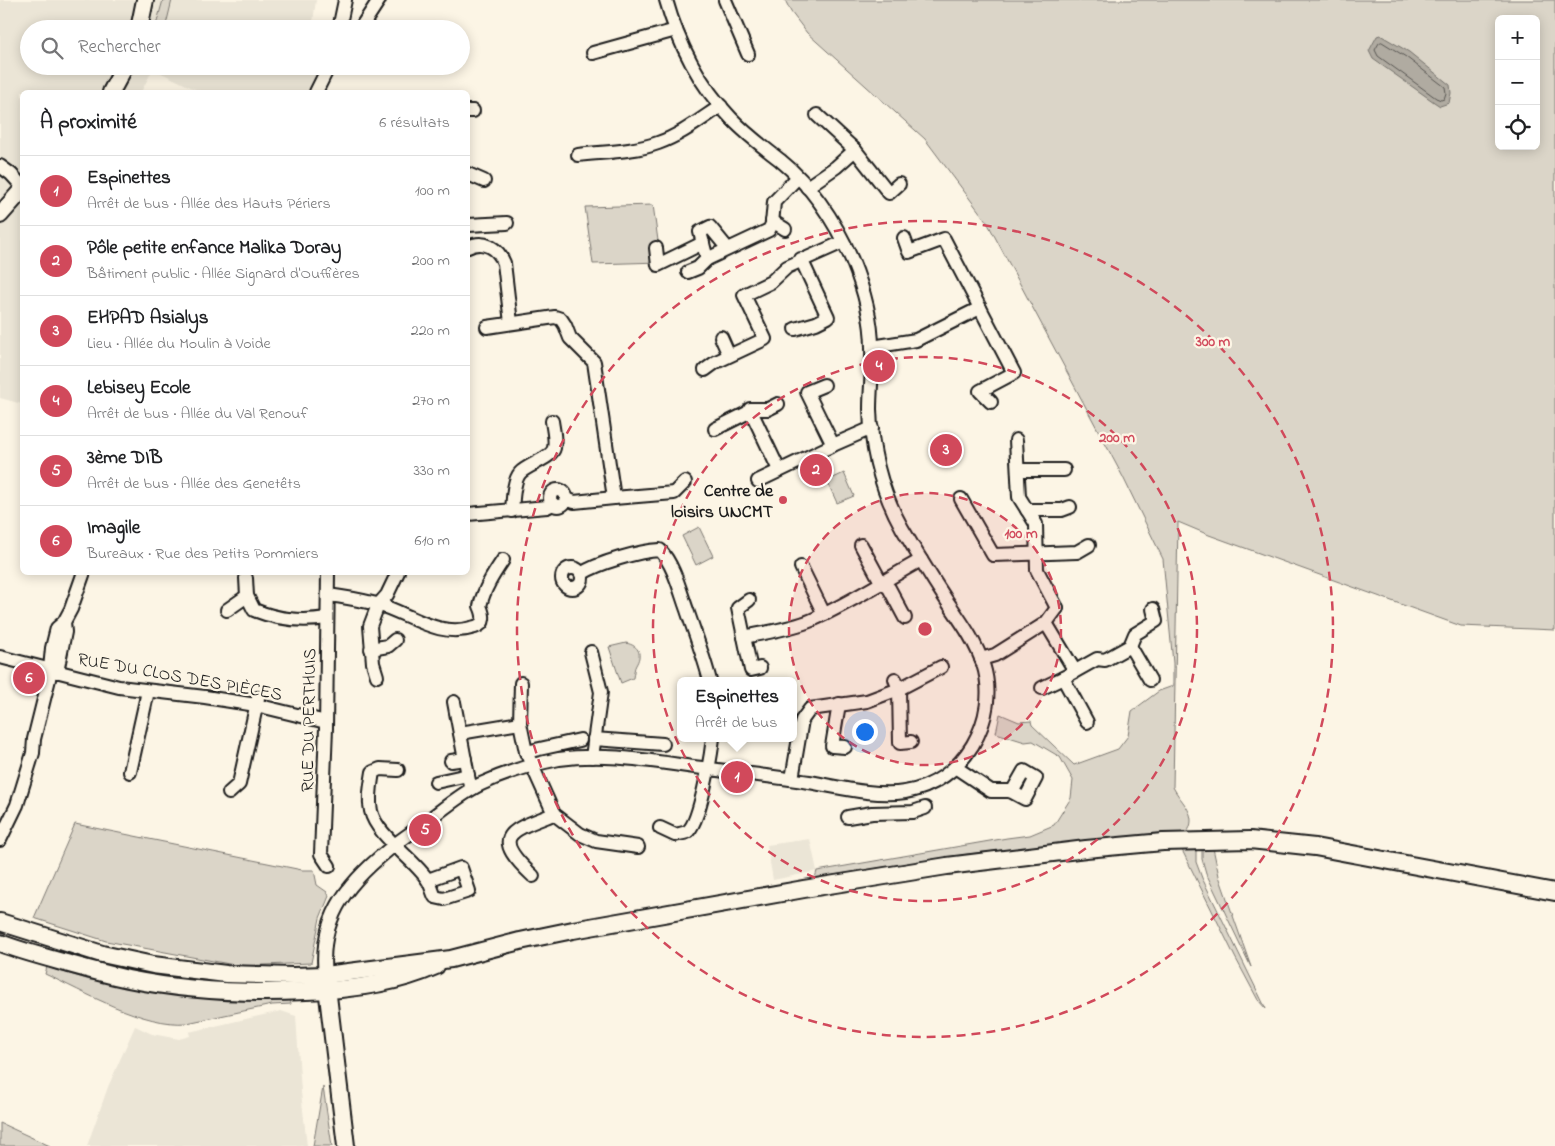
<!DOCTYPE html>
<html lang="fr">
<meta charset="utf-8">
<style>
body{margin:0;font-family:"Indie Flower",sans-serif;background:#f2f2f2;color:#202124}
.controls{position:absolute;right:15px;top:15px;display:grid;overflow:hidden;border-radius:8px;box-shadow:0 2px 12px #0003}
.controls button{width:45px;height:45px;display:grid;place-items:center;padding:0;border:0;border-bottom:1px solid #e0e0e0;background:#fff;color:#202124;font:25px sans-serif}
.you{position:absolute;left:864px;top:731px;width:18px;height:18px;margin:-12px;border:4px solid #fff;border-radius:50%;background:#1a73e8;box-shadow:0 0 0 8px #1a73e833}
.badge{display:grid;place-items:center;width:32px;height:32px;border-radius:50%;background:#d1495b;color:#fff;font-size:16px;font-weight:700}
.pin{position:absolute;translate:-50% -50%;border:2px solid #fff;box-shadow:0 1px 5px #0006}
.popup{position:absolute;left:677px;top:677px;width:120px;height:65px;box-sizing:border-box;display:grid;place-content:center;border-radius:8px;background:#fff;filter:drop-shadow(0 1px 4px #0005);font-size:16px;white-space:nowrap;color:#757577}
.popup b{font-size:19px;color:#202124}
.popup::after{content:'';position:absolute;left:50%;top:100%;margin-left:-10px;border:10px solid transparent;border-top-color:#fff}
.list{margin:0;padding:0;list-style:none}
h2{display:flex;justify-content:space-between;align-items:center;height:65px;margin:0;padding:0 20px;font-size:21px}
h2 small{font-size:16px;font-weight:400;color:#757577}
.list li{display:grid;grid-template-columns:32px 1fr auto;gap:15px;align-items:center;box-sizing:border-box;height:70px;padding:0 20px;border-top:1px solid #e0e0e0}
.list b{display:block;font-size:19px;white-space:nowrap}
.list p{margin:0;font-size:16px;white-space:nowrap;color:#757577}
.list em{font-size:16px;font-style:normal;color:#757577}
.icon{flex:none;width:28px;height:28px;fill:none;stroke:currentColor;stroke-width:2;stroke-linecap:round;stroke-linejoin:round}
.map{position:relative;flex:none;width:1555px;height:1146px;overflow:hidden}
.search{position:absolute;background:#fff;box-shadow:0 2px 12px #0003;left:20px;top:20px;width:450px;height:55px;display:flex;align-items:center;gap:12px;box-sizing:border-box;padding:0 18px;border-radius:28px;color:#757577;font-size:19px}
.panel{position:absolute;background:#fff;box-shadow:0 2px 12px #0003;left:20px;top:90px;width:450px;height:485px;border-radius:8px}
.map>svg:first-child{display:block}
</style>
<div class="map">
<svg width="1555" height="1146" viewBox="0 0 1555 1146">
<rect width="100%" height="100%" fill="#fcf5e5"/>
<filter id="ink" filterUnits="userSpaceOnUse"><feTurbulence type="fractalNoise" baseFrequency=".02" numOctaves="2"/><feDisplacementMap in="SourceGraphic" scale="10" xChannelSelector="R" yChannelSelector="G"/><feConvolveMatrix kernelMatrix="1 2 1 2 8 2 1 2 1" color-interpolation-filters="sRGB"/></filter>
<g filter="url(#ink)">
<g fill="#ebe5d6">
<path d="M0,0h316l-4,29h-17l-8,-4 -2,4h-256v37h294l-15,26h-107l-48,-23 -12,23h-119v312l-22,-6z"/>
<path d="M810,839l7,32 -44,9 -6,-35z"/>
<path d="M281,1011l15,5 5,76 6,54h-220l21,-59 27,-61 17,8 27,5 11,-3 -1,-4z"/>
</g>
<g fill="#dbd5c8" stroke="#7c7872" fill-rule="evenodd">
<path d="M163,0h9l-7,29h-10z"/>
<path d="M785,0h770v630l-94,-4 -252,-91 -31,-13 -5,265c8,16 27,28 13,47l-156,13 -62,7 -153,24 2,-7 190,-33 23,-3 24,-10 17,-27 2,-18 -13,-23 -27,-16 -8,1 -29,-9 4,-19 19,8 12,-1 1,4 42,40 44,-16 10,-13 4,-25 27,-20 14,-5v-23l-10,-104 -40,-82 -136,-255 -62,-83 -118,-106 -16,-21zM1499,19h37v127h-37z"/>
<path d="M653,205l8,57 -68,2 -8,-57z"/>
<path d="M844,473l10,23 -17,7 -10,-22z"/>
<path d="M699,527l14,29 -17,9 -14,-29z"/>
<path d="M626,643c14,3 16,12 10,22 -2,3 -2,8 -3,13l-12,5 -12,-36z"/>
<path d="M75,824l227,46h12l3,15 10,7 2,4 -9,22 -9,45 -71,3 -134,-25 -72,-23z"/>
<path d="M1181,848l15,2v12l6,16 64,131 -8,-9 -23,-43z"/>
<path d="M1213,848l6,28 32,91 -45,-94 -4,-14v-9z"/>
<path d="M47,967l43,13 14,-1 186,19 1,6 -19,1 -85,18c-43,4 -103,-31 -142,-49z"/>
<path d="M323,1087l9,59h-19z"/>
<path d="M0,1123l50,23h-50z"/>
</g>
<path fill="#b0aba1" stroke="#75726c" d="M1380,35l29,17 41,33 1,8 -2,10 -9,3 -6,-4 -61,-43 -4,-8 8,-15z"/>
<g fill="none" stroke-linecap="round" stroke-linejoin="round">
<path stroke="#575551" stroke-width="1" d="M1382,42l24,15 39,30 1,6 -2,6 -3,1 -5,-2 -58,-42 -3,-6 4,-7z"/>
<g stroke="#1c1c1c" stroke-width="16">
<g id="minor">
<path d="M725,0l23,54"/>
<path d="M339,29l6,-29"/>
<path d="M360,29l19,-29"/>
<path d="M593,53l83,-23"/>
<path d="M316,92l13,-26"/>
<path d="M468,111h5"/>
<path d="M817,115l38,35 34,43 10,-9"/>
<path d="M578,155c26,-3 55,-3 80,-12 23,-8 43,-24 63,-37"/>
<path d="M0,166l11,8 11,12"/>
<path d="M468,174l16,7"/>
<path d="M807,187l29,-20 19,-17"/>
<path d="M772,221l13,8"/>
<path d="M468,225l39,-2"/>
<path d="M904,238l5,14 35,-13 70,134 -34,18 11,11"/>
<path d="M468,247c16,-8 30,1 36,16l7,60"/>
<path d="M656,248l2,17 45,-22"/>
<path d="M728,249l-18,-22 -10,5 7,27 62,-29 3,-6 2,-22 24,-25"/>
<path d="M688,272l10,-4 9,-9"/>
<path d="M487,327l68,-10 6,2 4,6 5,13 24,24 20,136 60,-5 11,-11"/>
<path d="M795,329l21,-6 12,-6 -27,-58"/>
<path d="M721,337l8,18"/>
<path d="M872,347l44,-7 64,-32"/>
<path d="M705,370l11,-8 49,-23 -21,-44 27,-13 16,-15 56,-25"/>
<path d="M824,385l-17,7 26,53"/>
<path d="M778,404l-10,5h-18l29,61"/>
<path d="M715,429l36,-18"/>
<path d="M1016,440l3,57 17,27 1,46 20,38"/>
<path d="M1018,470h46"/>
<path d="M758,481l75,-36 39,-17"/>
<circle cx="558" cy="498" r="8"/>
<path d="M567,499l7,3 40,-4"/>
<path d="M961,499l32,56 84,-3 12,-7"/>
<path d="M1027,510h35l8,-3"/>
<path d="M512,511c1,-11 1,-30 8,-38 7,-8 32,-15 34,-25 2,-8 -1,-19 -2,-27"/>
<path d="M468,514l79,-7 6,-3"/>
<path d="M861,545l20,37 8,6 16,30"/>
<path d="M801,567l23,47"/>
<circle cx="572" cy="578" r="10"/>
<path d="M328,572l-2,156 -5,126 8,12"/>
<path d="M581,574c17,-11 58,-23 79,-24 14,15 20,41 27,60 8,24 17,47 23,71"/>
<path d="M246,578l1,18 7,14c25,10 47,12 73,8"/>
<path d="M328,595c16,2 32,5 49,9 34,10 61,35 98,23 11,-3 9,-12 5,-21 4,-17 13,-31 23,-46"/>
<path d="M749,600l-11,8 13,62 9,-2"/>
<path d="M227,610l20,-14"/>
<path d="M1046,623l29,48"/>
<path d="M744,637c23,-5 47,-8 68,-17 38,-17 73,-40 109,-60"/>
<path d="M1130,646l20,34"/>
<path d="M371,649l17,-3 7,-6"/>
<path d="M591,652l10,40 -9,65"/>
<path d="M0,657l119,30 86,10 51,8 70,17"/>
<path d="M981,659l14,-4 51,-32 11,-15"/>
<path d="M57,672l8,-40 -1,-10"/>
<path d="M377,676l-4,-13 -3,-37 8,-21 9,-10 11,-23"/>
<path d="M895,679l4,10 1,54 11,-1"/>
<path d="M521,683l-1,40 6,29 28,62 26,20 16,7 42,6"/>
<path d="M1042,688l21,-10"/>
<path d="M454,702l15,79 4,7"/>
<path d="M839,704l-7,42 13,1"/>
<path d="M1087,722l-24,-44 34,-19 8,1 25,-14 5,-12 21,-13 -3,-12"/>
<path d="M460,733l60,-10"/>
<path d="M594,739l69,5"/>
<path d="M526,752l54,-12"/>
<path d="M451,761l14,-2"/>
<path d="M955,767l36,24h18l3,1 12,-21 12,7 -11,21 -13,-7"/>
<path d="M398,770l-18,-1 -7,3c-2,13 -5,26 -2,39 5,24 42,47 56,68 4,5 5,12 8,18l9,2 25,-8 -8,-23 -33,12"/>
<path d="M130,772l18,-81"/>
<path d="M792,779l10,-59 8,-11 57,-8 32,-12 42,-22"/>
<path d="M436,782l32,-7"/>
<path d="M229,793l10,-9 19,-86"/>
<path d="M848,817l24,-4 41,-1 12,-4"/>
<path d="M660,828l15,7c4,-1 9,-2 12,-3 13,-9 24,-76 26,-94"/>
<path d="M0,840l17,-35 16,-52 1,-14 15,-60 3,-31 5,-20 7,-6 7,-13 13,-37"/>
<path d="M533,876c-44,-41 -23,-45 21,-62"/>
<path d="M325,975c-7,-61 27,-97 72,-132 8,-6 17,-12 25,-18 19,-14 38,-31 59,-41 24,-11 52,-20 78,-25 48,-7 96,3 143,9 36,5 71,8 107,14 29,5 67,15 96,10 58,-9 96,-73 78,-128 -8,-24 -24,-45 -38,-66 -15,-23 -29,-46 -43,-70 -20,-36 -31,-78 -32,-119 0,-20 3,-40 2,-61 0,-29 -9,-61 -20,-88 -16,-37 -40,-74 -72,-100 -17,-13 -34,-26 -49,-42 -31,-32 -53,-75 -65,-118"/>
</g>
</g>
<g stroke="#1c1c1c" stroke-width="20">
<g id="major">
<path d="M139,29l6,-29"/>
<path d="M111,92l14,-26"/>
<path d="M0,215l22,-25"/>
<path d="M0,922l102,32 51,11 73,9 67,2 32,-1 126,-16 69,-18 53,-11 231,-41 143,-23 139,-17 77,-7 87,-2 65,7 240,45"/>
<path d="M0,943c24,9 48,15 73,22 18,5 37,10 55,14 59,12 118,15 178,12 43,-1 90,-7 130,-25"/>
<path d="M326,979l20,167"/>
</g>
</g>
<use href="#minor" stroke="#fcf5e5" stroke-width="12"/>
<use href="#major" stroke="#fcf5e5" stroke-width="16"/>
</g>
</g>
<circle cx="925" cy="629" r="136" fill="#d1495b" fill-opacity=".12"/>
<g fill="none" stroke="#d1495b" stroke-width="2.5" stroke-dasharray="9 6">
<circle cx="925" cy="629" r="136"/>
<circle cx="925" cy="629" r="272"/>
<circle cx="925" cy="629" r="408"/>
</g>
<circle fill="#d1495b" stroke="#fcf5e5" stroke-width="2" cx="783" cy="500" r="5"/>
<g text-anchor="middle" stroke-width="4.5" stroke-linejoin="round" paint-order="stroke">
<g font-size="18" font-weight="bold" fill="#1c1c1c" stroke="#fcf5e5" text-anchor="end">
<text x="773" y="496">Centre de<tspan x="773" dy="21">loisirs UNCMT</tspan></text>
</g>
<g font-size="18" fill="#1c1c1c" stroke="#fcf5e5">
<text transform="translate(180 676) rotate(10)" y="6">RUE DU CLOS DES PIÈCES</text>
<text transform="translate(308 720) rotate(-89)" y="6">RUE DU PERTHUIS</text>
</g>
</g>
<circle cx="925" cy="629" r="8" fill="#d1495b" stroke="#fcf5e5" stroke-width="2.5"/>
<g font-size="15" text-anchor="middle" font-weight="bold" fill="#d1495b" stroke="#fcf5e5" stroke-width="4.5" stroke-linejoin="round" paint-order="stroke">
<text x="1213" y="346">300 m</text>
<text x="1117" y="442">200 m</text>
<text x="1021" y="538">100 m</text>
</g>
</svg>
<div class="controls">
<button>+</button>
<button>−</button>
<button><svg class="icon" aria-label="locate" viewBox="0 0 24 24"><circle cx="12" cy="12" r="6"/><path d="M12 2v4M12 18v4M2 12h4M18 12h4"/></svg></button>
</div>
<div class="you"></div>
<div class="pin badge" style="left:737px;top:777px">1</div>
<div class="popup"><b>Espinettes</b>Arrêt de bus</div>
<div class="pin badge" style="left:816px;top:470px">2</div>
<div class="pin badge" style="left:946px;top:450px">3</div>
<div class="pin badge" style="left:879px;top:366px">4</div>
<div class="pin badge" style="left:425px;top:830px">5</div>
<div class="pin badge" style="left:29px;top:678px">6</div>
<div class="search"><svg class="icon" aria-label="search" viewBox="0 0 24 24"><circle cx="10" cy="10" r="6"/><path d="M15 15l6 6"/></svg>Rechercher</div>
<section class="panel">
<h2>À proximité<small>6 résultats</small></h2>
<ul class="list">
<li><span class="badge">1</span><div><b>Espinettes</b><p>Arrêt de bus · Allée des Hauts Périers</p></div><em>100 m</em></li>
<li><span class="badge">2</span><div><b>Pôle petite enfance Malika Doray</b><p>Bâtiment public · Allée Signard d'Ouffières</p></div><em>200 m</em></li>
<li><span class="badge">3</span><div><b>EHPAD Asialys</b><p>Lieu · Allée du Moulin à Voide</p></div><em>220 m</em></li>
<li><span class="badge">4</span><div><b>Lebisey Ecole</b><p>Arrêt de bus · Allée du Val Renouf</p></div><em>270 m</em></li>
<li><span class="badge">5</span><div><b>3ème DIB</b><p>Arrêt de bus · Allée des Genetêts</p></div><em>330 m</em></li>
<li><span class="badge">6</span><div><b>Imagile</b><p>Bureaux · Rue des Petits Pommiers</p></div><em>610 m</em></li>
</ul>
</section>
</div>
